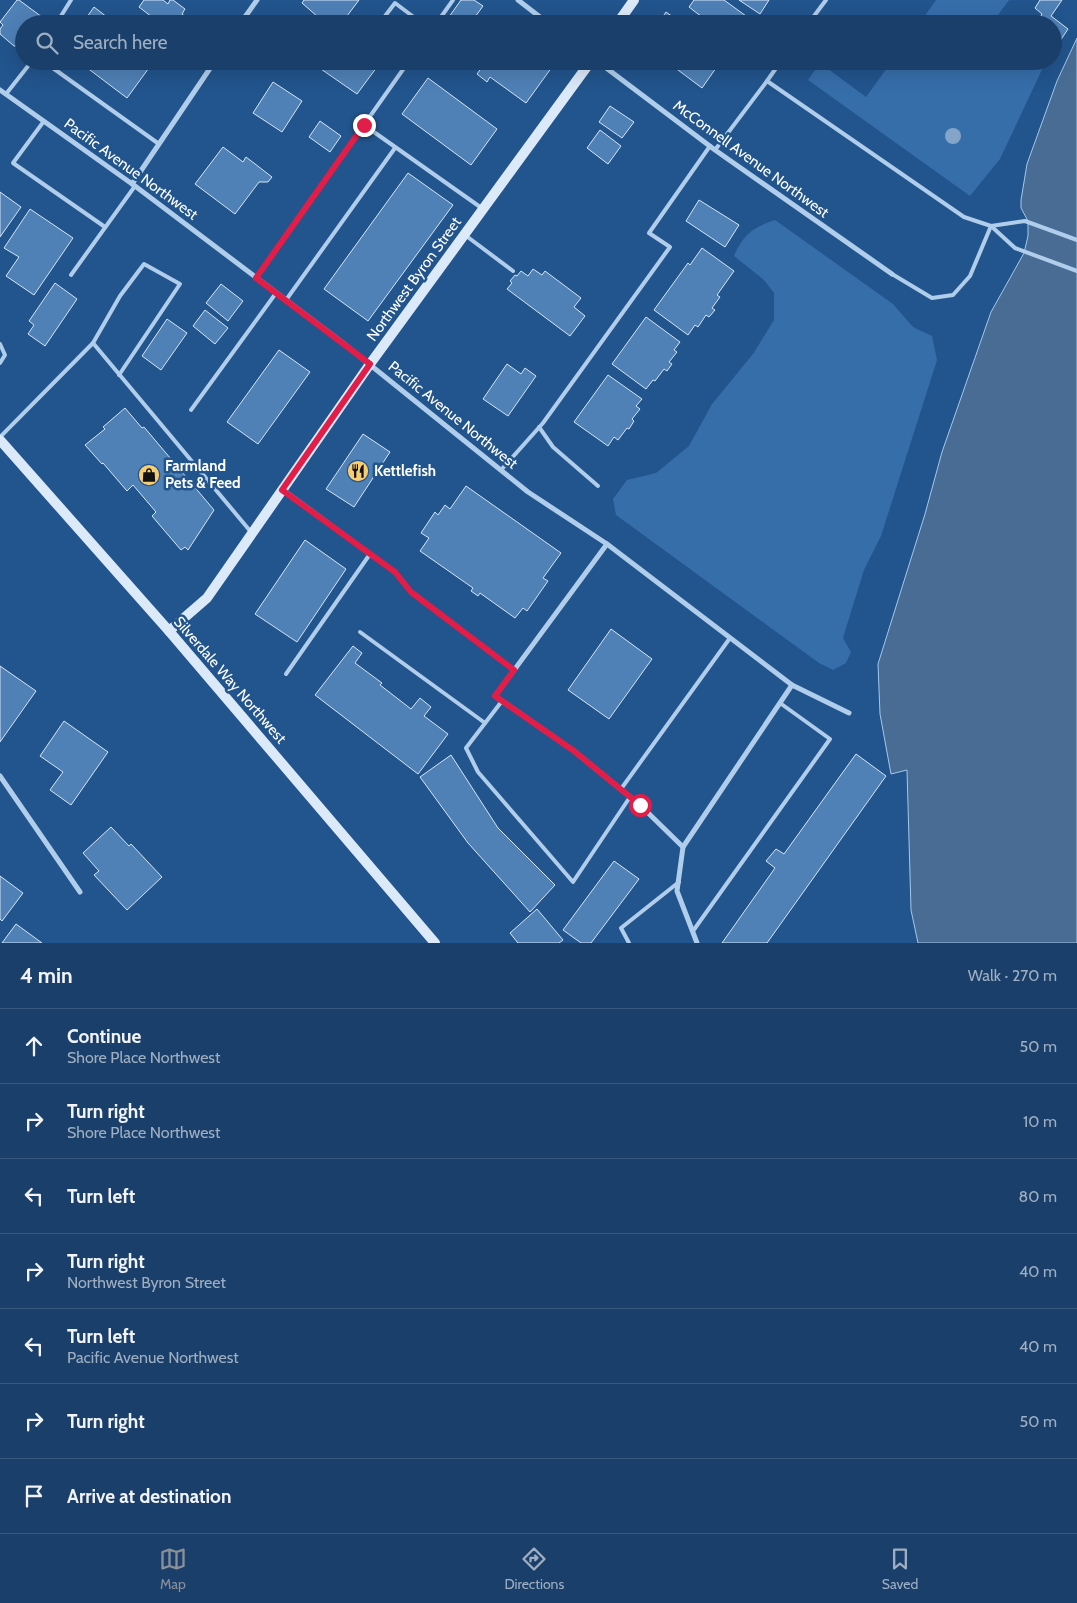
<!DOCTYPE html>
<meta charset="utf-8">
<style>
body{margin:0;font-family:Cabin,sans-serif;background:#234670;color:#f1f3f6}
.stop{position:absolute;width:15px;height:15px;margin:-11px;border:4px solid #e11d48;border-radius:50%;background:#fff}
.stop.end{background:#e11d48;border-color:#fff;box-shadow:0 1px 5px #0008}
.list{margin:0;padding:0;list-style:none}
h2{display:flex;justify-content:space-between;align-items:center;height:65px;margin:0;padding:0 20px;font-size:21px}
h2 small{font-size:16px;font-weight:400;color:#9fafc1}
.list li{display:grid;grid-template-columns:32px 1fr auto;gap:15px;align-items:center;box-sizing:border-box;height:75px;padding:0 20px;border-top:1px solid #38587e}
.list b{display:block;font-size:19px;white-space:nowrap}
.list p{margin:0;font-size:16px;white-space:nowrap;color:#9fafc1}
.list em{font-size:16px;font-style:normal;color:#9fafc1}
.icon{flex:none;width:28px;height:28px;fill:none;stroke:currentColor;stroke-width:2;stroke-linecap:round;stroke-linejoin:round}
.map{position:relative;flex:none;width:1077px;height:943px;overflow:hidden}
.search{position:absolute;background:#1a3f6a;box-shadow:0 5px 20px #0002;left:15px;right:15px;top:15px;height:55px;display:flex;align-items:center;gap:12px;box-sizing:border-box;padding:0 18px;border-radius:28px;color:#9fafc1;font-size:19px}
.sheet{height:590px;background:#1a3f6a}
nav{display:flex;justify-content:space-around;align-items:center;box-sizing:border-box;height:70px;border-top:1px solid #38587e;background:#1a3f6a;font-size:14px;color:#9fafc1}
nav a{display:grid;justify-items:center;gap:2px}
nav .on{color:#8c9099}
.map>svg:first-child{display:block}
</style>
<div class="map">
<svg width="1077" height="943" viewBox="0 0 1077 943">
<rect width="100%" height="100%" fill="#22548d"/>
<g fill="#366eaa">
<path d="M936,0h73l-11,15 14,9h-93z"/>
<path d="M892,61h154l-46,98 -30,37 -162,-116 12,-17 46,34z"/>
<path d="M775,220l118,84 20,23 19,9 5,24 -56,176 -17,34 -21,68 8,14 -5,11 -13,7 -14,-7 -203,-148 -3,-16 14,-19 29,-7 33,-27 23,-42 41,-50 21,-34v-27l-10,-13 -30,-24c10,-22 18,-28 41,-36z"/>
</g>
<path fill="#496c94" stroke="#a4c8ec" d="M1077,38v905h-159l-7,-33 -4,-140 -16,4 -11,-60 -2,-50 47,-150 17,-62 49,-140 33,-59 4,-17v-15l-7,-13v-8l6,-36 30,-83z"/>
<g fill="#4f80b6" stroke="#d5e6f8">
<path d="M17,0h2l27,20 -3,3 2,1h-21v25l-4,-3h-6l-14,-12v-5l3,-4 -3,-3z"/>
<path d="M144,0h19l5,4 2,-4h3l12,9 -3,5 13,10h-34l-22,-17z"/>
<path d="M304,0h55l-18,24h-15l-24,-21z"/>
<path d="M461,0h13l9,6 -13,18h-26z"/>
<path d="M694,0h30l33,24h-46l-22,-17z"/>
<path d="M739,0h30l-9,14z"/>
<path d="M1040,0h22l-11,16 17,13 -10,15 -5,-3v-17h-17l6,-10 -7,-6z"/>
<path d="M94,7l22,17h-34z"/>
<path d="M666,12l17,12h-25z"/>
<path d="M78,61h76l-27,37z"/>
<path d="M322,61h47l8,6 -20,27 -39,-27z"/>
<path d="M486,61h58l8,6 -26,36 -36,-26 -3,5 -10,-8z"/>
<path d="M666,61h55l-19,27z"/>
<path d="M428,78l69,51 -26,36 -69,-51z"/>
<path d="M273,82l29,19 -20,31 -29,-19z"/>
<path d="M610,106l24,16 -12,16 -23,-16z"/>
<path d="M320,121l21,15 -11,16 -21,-15z"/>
<path d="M600,130l21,16 -13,18 -21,-16z"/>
<path d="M223,147l20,15 3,-5 26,20 -4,5h-9l-24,32 -40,-30z"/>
<path d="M408,173l45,32 -85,116 -44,-32z"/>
<path d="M0,192l21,15 -21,30z"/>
<path d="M699,200l40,25 -14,22 -39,-26z"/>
<path d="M30,209l43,29 -39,57 -28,-19 13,-19 -15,-9z"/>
<path d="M702,248l32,23 -17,24 3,2 -8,11 3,2 -6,7 -3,-2 -8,12 -3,-2 -7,10 -34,-25 34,-47 2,2z"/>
<path d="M533,269l9,6 3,-4 36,27 -7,9 11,9 -15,20 -63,-47 5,-6 -2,-2 5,-6 2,1 4,-5 7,5z"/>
<path d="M55,283l22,16 -32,47 -17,-12 6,-9 -5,-4z"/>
<path d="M221,284l22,17 -15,20 -22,-18z"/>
<path d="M205,310l23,18 -13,16 -22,-18z"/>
<path d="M646,317l34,25 -6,8 3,2 -8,10 3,2 -5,7 -3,-2 -9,12 -2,-1 -7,9 -34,-25z"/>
<path d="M167,319l20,14 -26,37 -19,-14z"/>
<path d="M279,350l31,22 -52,72 -31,-22z"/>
<path d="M507,364l14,10 4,-6 11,8 -28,40 -25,-17z"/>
<path d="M608,375l34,24 -6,7 4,3 -8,10 2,2 -5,8 -2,-1 -9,12 -4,-3 -6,9 -34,-24z"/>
<path d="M125,408l17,20 2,-1 70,83 -26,40 -3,-3 -4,3 -29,-34 4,-4 -23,-27 -6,6 -24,-28 -1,1 -17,-19 20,-16 -2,-2z"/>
<path d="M363,434l27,18 -36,55 -28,-18z"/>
<path d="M466,486l95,67 -18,25 5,3 -21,30 -4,-3 -8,10 -35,-25 -2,3 -7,-5 2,-3 -53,-37 9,-13 -8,-5 14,-21 3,3 7,-10 5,4z"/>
<path d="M305,540l41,29 -49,73 -42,-28z"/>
<path d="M611,629l41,30 -43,60 -41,-29z"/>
<path d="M353,646l9,7 -7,10 27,20 -2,2 31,24 9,-11 11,9 -7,9 24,18 -30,40 -103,-79z"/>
<path d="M0,666l36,25 -36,51z"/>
<path d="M64,721l44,31 -37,53 -21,-15 13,-18 -23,-16z"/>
<path d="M856,754l30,22 -119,167h-45l53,-75 -9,-7 10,-12 8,5z"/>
<path d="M451,755l47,73 57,57 -25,27 -62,-69 -48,-66z"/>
<path d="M111,827l18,19 2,-2 31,33 -35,33 -33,-35 5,-4 -16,-18z"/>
<path d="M614,861l25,18 -48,64h-10l-18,-13z"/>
<path d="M0,876l23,17 -21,28 -2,-2z"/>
<path d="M537,909l26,31 -4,3h-41l-8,-10z"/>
<path d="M16,924l26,19h-40z"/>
</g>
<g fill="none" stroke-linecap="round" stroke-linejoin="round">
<g stroke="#b0cdeb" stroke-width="4">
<path d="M245,16l11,8"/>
<path d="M56,24l15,-24"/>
<path d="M379,24l16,-21 28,21"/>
<path d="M436,24l17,-24"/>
<path d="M808,24l18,-24"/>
<path d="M43,61l116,83"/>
<path d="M311,61l1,1"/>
<path d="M781,61l-14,20 197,136 27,9 24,22 62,23"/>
<path d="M6,94l26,-33"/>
<path d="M44,121l-31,42 92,64"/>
<path d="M364,125l119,84"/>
<path d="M715,150l52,-69"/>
<path d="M991,226l34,-5 52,19"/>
<path d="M465,235l48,36"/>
<path d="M892,274l40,24 21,-3 17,-19 21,-50"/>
<path d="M71,275l64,-89"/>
<path d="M256,278l153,-217"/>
<path d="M286,300l109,-152"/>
<path d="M93,343l27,-47 24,-32 36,20 -61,91"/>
<path d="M0,344l5,11 -5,8"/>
<path d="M191,410l85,-117"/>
<path d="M539,427l14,20 45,39"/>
<path d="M0,437l93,-94 158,189"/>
<path d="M501,470l42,-47 127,-176 -21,-14 61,-87"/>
<path d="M284,490l111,82 16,20 103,78"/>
<path d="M360,632l125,91"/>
<path d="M286,674l84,-120"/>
<path d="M502,701l-36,47 12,24 95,110 57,-85"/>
<path d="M621,789l109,-151"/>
<path d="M693,931l137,-192 -50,-36"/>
<path d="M629,943l-8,-15 58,-46"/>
</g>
<g stroke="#b0cdeb" stroke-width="5">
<path d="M518,0l31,24"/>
<path d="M240,24l17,-24"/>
<path d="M597,61l118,89 177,124"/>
<path d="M0,90l135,96 208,157 185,149 79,52 185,141 57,28"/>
<path d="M132,184l83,-123"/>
<path d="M607,544l-112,152 79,55 66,54 43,42 -6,44 20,52"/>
<path d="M0,776l80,116"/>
<path d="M683,847l109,-162"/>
</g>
<g stroke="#dce9f9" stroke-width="10">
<path d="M617,24l17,-24"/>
<path d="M0,440l169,191 266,312"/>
<path d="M169,631l38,-33 163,-234 221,-303"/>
</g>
</g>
<circle fill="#84a4c8" cx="953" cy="136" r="8"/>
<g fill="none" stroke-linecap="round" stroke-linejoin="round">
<path stroke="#e11d48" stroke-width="6" d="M364,125l-108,153 114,86 -88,126 113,82 16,20 103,78 -19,26 79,55 66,54"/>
</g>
<defs>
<g id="restaurant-disc" transform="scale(1.125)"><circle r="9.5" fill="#f7cd73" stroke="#22548d"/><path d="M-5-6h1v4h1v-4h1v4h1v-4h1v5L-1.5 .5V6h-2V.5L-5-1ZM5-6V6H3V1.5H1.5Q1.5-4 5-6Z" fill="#111"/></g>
<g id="shop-disc" transform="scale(1.125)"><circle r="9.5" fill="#f7cd73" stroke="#22548d"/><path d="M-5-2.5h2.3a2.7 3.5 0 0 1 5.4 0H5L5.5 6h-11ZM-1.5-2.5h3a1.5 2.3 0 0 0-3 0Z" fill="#111"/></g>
</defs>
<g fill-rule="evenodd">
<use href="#restaurant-disc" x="358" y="471"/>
<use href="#shop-disc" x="149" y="475"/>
</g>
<g text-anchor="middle" stroke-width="5" stroke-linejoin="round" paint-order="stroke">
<g font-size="15" fill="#fff" stroke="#22548d">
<text transform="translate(751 159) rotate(36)" y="5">McConnell Avenue Northwest</text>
<text transform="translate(131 169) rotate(36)" y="5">Pacific Avenue Northwest</text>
<text transform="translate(414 279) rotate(-54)" y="5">Northwest Byron Street</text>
<text transform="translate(453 415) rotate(39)" y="5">Pacific Avenue Northwest</text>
<text transform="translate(230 680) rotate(49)" y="5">Silverdale Way Northwest</text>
</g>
<g font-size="15" font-weight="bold" fill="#fff" stroke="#22548d" text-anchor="start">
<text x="165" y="471">Farmland<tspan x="165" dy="17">Pets &amp; Feed</tspan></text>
<text x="374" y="476">Kettlefish</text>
</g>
</g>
</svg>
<div class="stop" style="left:640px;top:805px"></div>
<div class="stop end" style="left:364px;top:125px"></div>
<div class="search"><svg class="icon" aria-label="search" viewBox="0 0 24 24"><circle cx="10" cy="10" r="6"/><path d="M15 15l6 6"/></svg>Search here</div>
</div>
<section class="sheet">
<h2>4 min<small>Walk · 270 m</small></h2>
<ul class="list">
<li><svg class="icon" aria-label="ahead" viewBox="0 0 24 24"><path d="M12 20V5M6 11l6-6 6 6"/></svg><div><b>Continue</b><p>Shore Place Northwest</p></div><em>50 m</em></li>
<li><svg class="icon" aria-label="right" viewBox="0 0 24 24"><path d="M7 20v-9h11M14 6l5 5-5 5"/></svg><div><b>Turn right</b><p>Shore Place Northwest</p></div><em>10 m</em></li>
<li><svg class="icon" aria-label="left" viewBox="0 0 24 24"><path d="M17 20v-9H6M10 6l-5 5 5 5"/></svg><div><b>Turn left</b></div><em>80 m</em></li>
<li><svg class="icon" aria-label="right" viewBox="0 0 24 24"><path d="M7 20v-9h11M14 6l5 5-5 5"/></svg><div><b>Turn right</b><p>Northwest Byron Street</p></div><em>40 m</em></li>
<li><svg class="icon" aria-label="left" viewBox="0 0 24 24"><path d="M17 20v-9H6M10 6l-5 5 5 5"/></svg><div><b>Turn left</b><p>Pacific Avenue Northwest</p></div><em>40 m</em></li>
<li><svg class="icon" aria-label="right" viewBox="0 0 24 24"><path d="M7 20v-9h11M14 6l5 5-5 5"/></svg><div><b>Turn right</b></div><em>50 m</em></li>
<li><svg class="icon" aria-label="arrive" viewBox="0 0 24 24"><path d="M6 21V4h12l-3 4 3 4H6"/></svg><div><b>Arrive at destination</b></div></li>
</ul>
</section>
<nav>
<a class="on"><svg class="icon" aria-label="map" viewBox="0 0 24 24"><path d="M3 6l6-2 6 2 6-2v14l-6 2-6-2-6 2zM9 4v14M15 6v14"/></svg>Map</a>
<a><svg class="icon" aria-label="directions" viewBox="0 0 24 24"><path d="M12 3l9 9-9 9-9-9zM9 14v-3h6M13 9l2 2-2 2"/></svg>Directions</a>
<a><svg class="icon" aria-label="saved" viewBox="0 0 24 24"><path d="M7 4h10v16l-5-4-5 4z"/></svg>Saved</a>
</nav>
